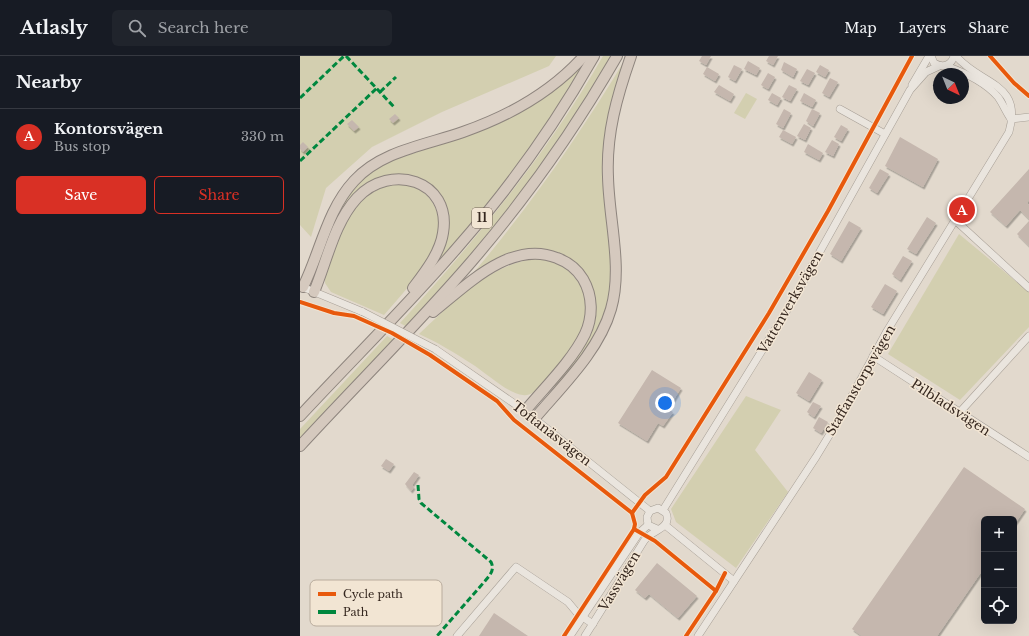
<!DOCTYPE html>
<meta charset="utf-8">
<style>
body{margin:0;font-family:"Libre Baskerville",serif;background:#20242c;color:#f1f3f6}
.controls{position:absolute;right:12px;bottom:12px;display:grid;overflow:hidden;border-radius:6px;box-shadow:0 4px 16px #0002}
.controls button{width:36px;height:36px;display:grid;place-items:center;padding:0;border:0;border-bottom:1px solid #363941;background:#171b24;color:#f1f3f6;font:20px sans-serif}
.compass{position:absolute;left:633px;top:12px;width:36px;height:36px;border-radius:50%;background:#171b24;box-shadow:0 4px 16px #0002;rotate:137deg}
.you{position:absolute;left:365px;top:347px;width:14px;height:14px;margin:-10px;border:3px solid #fff;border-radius:50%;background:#1a73e8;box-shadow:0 0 0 6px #1a73e833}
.badge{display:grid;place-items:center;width:26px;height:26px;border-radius:50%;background:#d93025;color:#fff;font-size:13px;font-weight:700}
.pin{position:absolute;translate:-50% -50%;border:2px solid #fff;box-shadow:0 1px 4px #0006}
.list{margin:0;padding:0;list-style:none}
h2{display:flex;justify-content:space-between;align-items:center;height:52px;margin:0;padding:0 16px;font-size:17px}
h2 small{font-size:13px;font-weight:400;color:#9ea1a6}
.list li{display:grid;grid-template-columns:26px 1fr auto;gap:12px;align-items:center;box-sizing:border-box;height:56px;padding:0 16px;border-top:1px solid #363941}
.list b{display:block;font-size:15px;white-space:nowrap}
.list p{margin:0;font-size:13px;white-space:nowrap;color:#9ea1a6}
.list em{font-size:13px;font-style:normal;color:#9ea1a6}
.actions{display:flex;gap:8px;padding:12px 16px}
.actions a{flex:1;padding:9px 0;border:1px solid #d93025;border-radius:6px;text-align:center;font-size:14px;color:#d93025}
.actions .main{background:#d93025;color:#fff}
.icon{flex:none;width:22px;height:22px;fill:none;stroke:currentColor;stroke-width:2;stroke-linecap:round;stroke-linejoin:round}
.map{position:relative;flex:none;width:729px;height:580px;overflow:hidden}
header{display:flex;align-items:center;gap:24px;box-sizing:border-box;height:56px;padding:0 20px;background:#171b24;border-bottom:1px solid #363941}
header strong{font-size:19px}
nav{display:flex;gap:22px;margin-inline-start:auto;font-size:14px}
.search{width:280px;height:36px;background:#20242c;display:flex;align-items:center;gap:10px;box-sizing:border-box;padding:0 14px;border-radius:6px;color:#9ea1a6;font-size:15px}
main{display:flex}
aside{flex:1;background:#171b24}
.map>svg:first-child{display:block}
</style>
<header>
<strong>Atlasly</strong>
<div class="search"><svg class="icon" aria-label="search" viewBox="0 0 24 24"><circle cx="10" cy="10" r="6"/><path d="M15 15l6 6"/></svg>Search here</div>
<nav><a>Map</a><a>Layers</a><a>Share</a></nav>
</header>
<main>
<aside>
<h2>Nearby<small></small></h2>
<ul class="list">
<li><span class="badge">A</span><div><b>Kontorsvägen</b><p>Bus stop</p></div><em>330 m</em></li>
</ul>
<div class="actions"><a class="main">Save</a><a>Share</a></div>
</aside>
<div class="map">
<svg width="729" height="580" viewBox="0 0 729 580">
<defs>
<filter id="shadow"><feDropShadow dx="1.5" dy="2.5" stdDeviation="0" flood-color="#0004"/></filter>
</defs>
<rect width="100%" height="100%" fill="#e2d9cd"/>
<g fill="#d3cfb0">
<path d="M0,0h256l-7,10 -107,46 -70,35 -46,41 -15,49 -11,-12z"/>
<path d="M289,0c-43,79 -101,152 -161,218l17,-31 -13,-56 -15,-10 -9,-3 -18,1 -18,6 -8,5 -38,65 -3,-2 23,-53 12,-14 25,-18 102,-36z"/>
<path d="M303,0h10c-28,46 -58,91 -89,134 -36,49 -77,93 -117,137l-7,-4c76,-83 147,-169 203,-267z"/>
<path d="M326,2l-13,39 -8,39 7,146c-8,48 -26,68 -56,105l-3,-3 29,-36 8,-13 6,-24 -1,-14 -24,-36 -15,-9 -17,-3 -16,2 -54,27c59,-69 110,-142 157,-220z"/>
<path d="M446,37l11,6 -12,20 -11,-6z"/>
<path d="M96,127c15,2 27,5 36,19 25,37 -25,86 -48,113l-53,-23 -6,-9v-6c16,-41 22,-82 71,-94z"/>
<path d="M659,178l70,58v35l-69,73 -72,-46z"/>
<path d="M233,203c17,0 32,5 42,19 28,35 -2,68 -24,95 -7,8 -16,24 -28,22 -15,-1 -38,-23 -51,-31 -17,-11 -35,-22 -53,-30 33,-31 68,-68 114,-75z"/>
<path d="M87,280l7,4 -94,101v-12z"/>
<path d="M446,340l35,14 -26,40 33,42 -52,76 -60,-46 -5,-13z"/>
</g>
<g fill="#c5b7ae" filter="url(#shadow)">
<path d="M402,0h9l-5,9 -7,-4z"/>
<path d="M469,0h9l-5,9 -7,-4z"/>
<path d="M448,5l12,7 -4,7 -12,-6z"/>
<path d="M484,6l13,7 -4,8 -12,-7z"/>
<path d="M434,9l8,4 -7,12 -7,-4z"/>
<path d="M520,9l9,5 -4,7 -9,-5z"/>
<path d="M407,11l12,7 -4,7 -12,-7z"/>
<path d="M507,13l8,4 -7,12 -8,-4z"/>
<path d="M468,17l7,4 -7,12 -7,-4z"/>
<path d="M530,22l8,4 -9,15 -7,-4z"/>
<path d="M419,29l15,9 -4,7 -16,-9z"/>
<path d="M489,29l8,4 -7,12 -8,-4z"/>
<path d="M472,37l9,5 -4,7 -9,-5z"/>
<path d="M504,37l12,7 -4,7 -12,-6z"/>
<path d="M484,53l7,4 -8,15 -7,-4z"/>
<path d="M512,53l8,4 -7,13 -7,-5z"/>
<path d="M95,58l4,4 -6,5 -4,-4z"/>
<path d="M52,64l7,7 -5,4 -7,-7z"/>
<path d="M504,68l7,4 -6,12 -8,-4z"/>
<path d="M541,69l7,4 -7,12 -7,-4z"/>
<path d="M483,74l13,7 -4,7 -13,-7z"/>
<path d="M600,81l38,22 -15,28 -38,-21z"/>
<path d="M532,84l7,4 -6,12 -8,-4z"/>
<path d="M3,86l5,5 -5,5 -3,-3v-4z"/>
<path d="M508,88l15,9 -4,7 -15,-8z"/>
<path d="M580,113l9,5 -12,19 -8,-5z"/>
<path d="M729,113v31l-2,3 2,2v14l-9,-9 -14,16 -16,-14z"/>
<path d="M627,161l9,6 -20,31 -9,-5z"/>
<path d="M549,165l12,7 -20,33 -11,-7z"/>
<path d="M729,165v25l-12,-12z"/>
<path d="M603,200l9,5 -12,19 -8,-6z"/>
<path d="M585,228l12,7 -14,23 -12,-7z"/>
<path d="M352,314l29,18 -13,21 5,3 -10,14 -5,-3 -11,18 -29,-18z"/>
<path d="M509,316l13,8 -13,21 -13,-8z"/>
<path d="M513,346l8,4 -7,11 -7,-5z"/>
<path d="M519,361l9,5 -7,11 -8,-5z"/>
<path d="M86,403l8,5 -5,7 -8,-5z"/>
<path d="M664,411l61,42 -11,16v-6h-30v49l-47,68h-75l-10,-7z"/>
<path d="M114,416l5,3 -7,10 2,2 -3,4 -6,-7z"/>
<path d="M357,507l40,33 -19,22 -29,-24 -4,4 -10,-8z"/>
<path d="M194,557l34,23h-49z"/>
</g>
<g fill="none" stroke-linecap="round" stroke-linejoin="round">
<g stroke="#a79f96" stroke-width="8">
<g id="minor">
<path d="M631,0l3,7c9,5 17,3 20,-7"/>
<path d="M646,10c17,6 40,17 52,31 5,7 8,15 13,22"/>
<path d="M612,29l17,-29"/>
<path d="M540,53l45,25"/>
<path d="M711,63l18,-2"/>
<path d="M655,164l74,68"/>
<path d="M0,230l63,26"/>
<path d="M135,293l90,62 125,100"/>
<path d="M573,300l156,101"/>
<path d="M660,356l69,-76"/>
<path d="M363,454l126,-203 121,-217 16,-18 13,-6"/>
<path d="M365,469l69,56"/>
<path d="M157,580l59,-69 52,35 10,12 15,10"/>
<path d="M270,580l69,-103 9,-8"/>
<path d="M285,580c20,-31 39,-63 59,-95 6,-11 29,-12 22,-28l-8,-5 -8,3 -3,6 1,8 9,4"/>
<path d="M398,580l118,-179 25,-41 46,-85 122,-199c14,-50 -29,-47 -53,-76"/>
</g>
</g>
<g stroke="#8d847d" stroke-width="12">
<g id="highway">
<path d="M3,231c17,-34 24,-77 51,-106 27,-30 72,-36 109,-49 46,-16 88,-39 121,-76"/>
<path d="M14,236c13,-31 20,-69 43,-94 33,-36 95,-18 86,35 -3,20 -18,39 -30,55"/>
<path d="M133,256c33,-26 78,-73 124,-54 11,4 20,11 26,21 10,17 10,38 2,55 -13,27 -41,54 -60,77"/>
<path d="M0,360c52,-56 107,-110 157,-168 51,-58 99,-125 137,-192"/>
<path d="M235,362c27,-32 64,-67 76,-109 12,-42 -2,-88 -3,-132 -2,-43 9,-81 23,-121"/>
<path d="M0,390c57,-62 117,-121 172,-185 54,-63 103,-132 145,-205"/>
</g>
</g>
<use href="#minor" stroke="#eae5de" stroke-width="7"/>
<use href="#highway" stroke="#d5c9be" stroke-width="10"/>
<g stroke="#a79f96" stroke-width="8" stroke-linecap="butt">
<path id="minor-bridge" d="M63,256l72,37"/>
</g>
<use href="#minor-bridge" stroke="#eae5de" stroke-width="7"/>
<g stroke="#00873e" stroke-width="3" stroke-dasharray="6 3" stroke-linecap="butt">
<path d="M46,0l49,52"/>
<path d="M80,36l16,-15"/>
<path d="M0,42l44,-42"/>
<path d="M0,105l77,-73"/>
<path d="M118,429l1,14 2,4 70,59c4,8 -1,13 -6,19l-48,55"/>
</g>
<g stroke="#f2e5d3" stroke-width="6">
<g id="cycleway">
<path d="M690,0l24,27 15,13"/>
<path d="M0,246l34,11 20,3 38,17 38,22 67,46 17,19 118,93 3,11 -1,5 -70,107"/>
<path d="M332,457l13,-18 21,-18 103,-164 59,-102 84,-155"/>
<path d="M334,473l21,12 61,50"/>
<path d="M386,580l30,-45 9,-18"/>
</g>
</g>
<use href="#cycleway" stroke="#e8590c" stroke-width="4"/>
</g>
<g text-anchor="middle" stroke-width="3" stroke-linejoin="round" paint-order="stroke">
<rect fill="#f2e5d3" stroke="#6e6055" stroke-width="1" x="172" y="152" width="20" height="20" rx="3"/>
<g font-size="12" font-weight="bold" fill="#35271f">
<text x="182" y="166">11</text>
</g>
<g font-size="13" fill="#35271f" stroke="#f2e5d3">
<text transform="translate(490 246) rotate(-60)" y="5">Vattenverksvägen</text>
<text transform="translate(560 324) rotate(-60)" y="5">Staffanstorpsvägen</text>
<text transform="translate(651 351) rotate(33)" y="5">Pilbladsvägen</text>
<text transform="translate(252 377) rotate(38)" y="5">Toftanäsvägen</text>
<text transform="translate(319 525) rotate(-59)" y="5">Vassvägen</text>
</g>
</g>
<rect x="10" y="524" width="132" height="46" rx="6" fill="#f2e5d3" stroke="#b9ac9d" stroke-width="1"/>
<rect x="18" y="536" width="18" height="4" fill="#e8590c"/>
<rect x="18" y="554" width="18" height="4" fill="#00873e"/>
<g font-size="11" fill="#35271f">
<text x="43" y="542">Cycle path</text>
<text x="43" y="560">Path</text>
</g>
</svg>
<div class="controls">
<button>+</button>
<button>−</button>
<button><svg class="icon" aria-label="locate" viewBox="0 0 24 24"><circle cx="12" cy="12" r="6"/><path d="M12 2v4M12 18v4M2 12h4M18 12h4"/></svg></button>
</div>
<svg class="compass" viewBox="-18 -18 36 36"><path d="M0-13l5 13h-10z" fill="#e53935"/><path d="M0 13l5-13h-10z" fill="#9ea1a6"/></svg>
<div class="you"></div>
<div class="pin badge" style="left:662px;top:154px">A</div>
</div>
</main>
